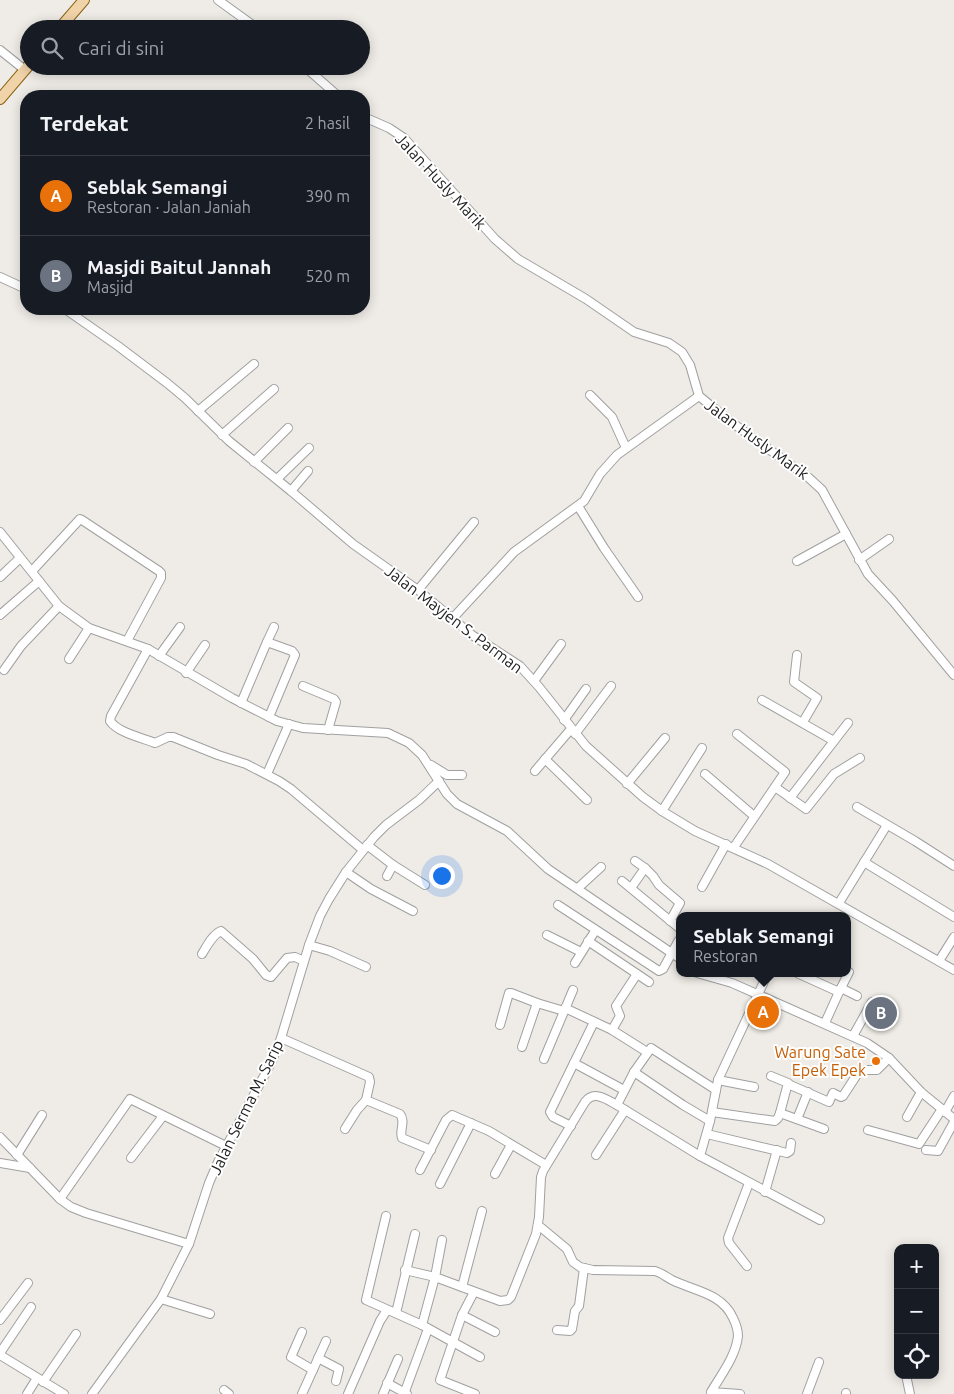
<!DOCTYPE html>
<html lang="id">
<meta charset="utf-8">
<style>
body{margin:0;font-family:Ubuntu,sans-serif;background:#20242c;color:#f1f3f6}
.controls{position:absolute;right:15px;bottom:15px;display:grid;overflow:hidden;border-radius:10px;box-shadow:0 2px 12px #0003}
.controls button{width:45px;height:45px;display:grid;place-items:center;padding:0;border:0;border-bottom:1px solid #363941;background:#171b24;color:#f1f3f6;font:25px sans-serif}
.you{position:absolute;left:441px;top:875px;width:18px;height:18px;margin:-12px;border:4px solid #fff;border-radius:50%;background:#1a73e8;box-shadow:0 0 0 8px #1a73e833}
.badge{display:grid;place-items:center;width:32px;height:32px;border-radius:50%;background:#d79192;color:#fff;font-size:16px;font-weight:700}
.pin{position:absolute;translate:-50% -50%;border:2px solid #fff;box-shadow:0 1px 5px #0006}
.popup{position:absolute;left:676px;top:912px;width:175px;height:65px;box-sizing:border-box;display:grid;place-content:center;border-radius:10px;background:#171b24;filter:drop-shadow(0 1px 4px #0005);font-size:16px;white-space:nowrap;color:#9ea1a6}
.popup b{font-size:19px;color:#f1f3f6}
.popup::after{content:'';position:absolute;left:50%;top:100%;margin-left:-10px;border:10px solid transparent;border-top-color:#171b24}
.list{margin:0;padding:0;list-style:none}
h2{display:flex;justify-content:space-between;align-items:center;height:65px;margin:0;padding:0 20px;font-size:21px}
h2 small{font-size:16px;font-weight:400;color:#9ea1a6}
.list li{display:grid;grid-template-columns:32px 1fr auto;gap:15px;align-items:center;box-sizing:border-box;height:80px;padding:0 20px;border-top:1px solid #363941}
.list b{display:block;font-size:19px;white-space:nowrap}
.list p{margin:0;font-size:16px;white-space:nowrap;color:#9ea1a6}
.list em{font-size:16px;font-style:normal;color:#9ea1a6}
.icon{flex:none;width:28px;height:28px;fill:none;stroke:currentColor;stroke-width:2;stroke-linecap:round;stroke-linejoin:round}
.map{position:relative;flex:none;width:954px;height:1394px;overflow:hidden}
.search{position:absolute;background:#171b24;box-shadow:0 2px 12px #0003;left:20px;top:20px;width:350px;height:55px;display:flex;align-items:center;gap:12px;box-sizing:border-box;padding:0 18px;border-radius:28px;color:#9ea1a6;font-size:19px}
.panel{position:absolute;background:#171b24;box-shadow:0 2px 12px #0003;left:20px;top:90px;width:350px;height:225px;border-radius:20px}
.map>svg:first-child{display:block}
</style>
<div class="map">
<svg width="954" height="1394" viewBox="0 0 954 1394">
<rect width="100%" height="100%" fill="#efece7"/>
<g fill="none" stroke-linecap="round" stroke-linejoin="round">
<g stroke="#a0a0a0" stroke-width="10">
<g id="minor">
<path d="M218,0l40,29"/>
<path d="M0,50l25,20"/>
<path d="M304,66l34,30"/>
<path d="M364,117l25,11 15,10 91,101 23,20 68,40 48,33 35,11 13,9 8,13 9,31 32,26 78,56 13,12 46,84 25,27 61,74"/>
<path d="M0,277l26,12"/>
<path d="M65,309l53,37 49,37 18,15 44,43 62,50 62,53 65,46 54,45 48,31 19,21 47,59 57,51 19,14 33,20 73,33 186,106"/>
<path d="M590,395l22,22 14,31"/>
<path d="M198,411l56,-47"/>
<path d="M222,435l52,-46"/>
<path d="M254,462l34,-34"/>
<path d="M277,479l32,-31"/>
<path d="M291,491l17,-20"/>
<path d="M578,506l26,42 34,49"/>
<path d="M0,532l59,74 30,22 59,21 84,49 45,23 26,7 85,5 21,10 13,12 25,39 10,10 50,27 41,38 131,89"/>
<path d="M859,560l30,-21"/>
<path d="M797,561l49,-27"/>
<path d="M32,571l48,-52 2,1 77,51 2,2v5l-34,63"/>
<path d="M0,577l20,-19"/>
<path d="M418,590l56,-68"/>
<path d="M0,615l39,-34"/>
<path d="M452,619l62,-67 70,-51 16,-27 17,-19 82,-59"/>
<path d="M267,642l7,-15"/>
<path d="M148,649l-37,67 -1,5c7,11 32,17 45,22l13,-6h5l45,18 28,9 33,17 12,8 72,61"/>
<path d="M797,655l-3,27 23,16 -14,24"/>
<path d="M159,656l21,-29"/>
<path d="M69,659l20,-31"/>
<path d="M4,670l17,-24 38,-40"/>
<path d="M186,673l19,-28"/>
<path d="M534,681l27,-37"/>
<path d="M303,686l31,13 2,3 -8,28"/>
<path d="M762,700l72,41 -44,57"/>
<path d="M241,703l26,-61 25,9 3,4 -26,62"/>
<path d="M564,720l22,-31"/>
<path d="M575,734l36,-48"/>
<path d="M834,741l14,-18"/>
<path d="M545,759l42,41"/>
<path d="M431,765l16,10h15"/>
<path d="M535,771l36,-42"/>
<path d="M267,774l22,-50"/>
<path d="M705,774l49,42"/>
<path d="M627,784l38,-46"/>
<path d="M775,787l31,22 28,-35 26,-16"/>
<path d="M857,807l58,34 39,25"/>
<path d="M662,811l40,-63"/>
<path d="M367,845l26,20 32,20"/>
<path d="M734,847l51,-75 -48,-38"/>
<path d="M864,862l90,55"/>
<path d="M645,868l8,8 6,9 21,18 -10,18"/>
<path d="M346,872l25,17 42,22"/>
<path d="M387,876l6,-11"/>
<path d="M622,881l57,47"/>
<path d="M702,887l24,-43"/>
<path d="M578,888l23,-21"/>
<path d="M631,888l14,-20 -10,-7"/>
<path d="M839,903l48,-78"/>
<path d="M558,905l101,66 4,-2 16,-29"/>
<path d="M547,935l34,17"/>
<path d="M588,941l61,41"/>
<path d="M309,945l21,6 36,16"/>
<path d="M202,954c5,-8 10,-19 19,-23l32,28 13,16 5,2 16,-19 8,-1 9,4"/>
<path d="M939,961l15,-24"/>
<path d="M575,963l20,-32"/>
<path d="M697,973l35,10 135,60 22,15 32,34 33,27"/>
<path d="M768,973l-50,107 -8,41 -10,35 120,64"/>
<path d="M797,973l42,19 -14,31"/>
<path d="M841,988l16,8"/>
<path d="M839,992l10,-20"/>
<path d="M565,1008l47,22 35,22"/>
<path d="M500,1025l9,-32h2l26,10 27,8"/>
<path d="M612,1030l8,-14 -4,-10 21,-32"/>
<path d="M853,1036l19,-34"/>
<path d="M281,1038l88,39 1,5 -4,18 34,14c6,8 -1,16 2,24l29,12"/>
<path d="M522,1047l15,-44"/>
<path d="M544,1059l29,-69"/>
<path d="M574,1063l50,27"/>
<path d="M634,1072l49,33 27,16"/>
<path d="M771,1076l17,7 -8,30"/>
<path d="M718,1080l36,7"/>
<path d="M788,1084l41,18 4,-9 8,4 2,-1 17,-26h17l12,-12"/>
<path d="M617,1105l17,-33 17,-24 65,42"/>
<path d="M712,1112l63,9 3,-3 2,-5 44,16"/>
<path d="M945,1112l9,-16"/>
<path d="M907,1117l14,-25"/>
<path d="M797,1119l11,-27"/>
<path d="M571,1126l-18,-9 -3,-5 44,-90"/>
<path d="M345,1129l12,-19 9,-10"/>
<path d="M868,1130l51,14 23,-35"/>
<path d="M707,1134l80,19 3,-2 1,-8"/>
<path d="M0,1137l60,62 11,8 15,6 103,31"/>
<path d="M926,1150l12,1 16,-29"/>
<path d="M17,1155l25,-40"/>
<path d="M596,1155l29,-45"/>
<path d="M131,1158l32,-42"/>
<path d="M0,1163l30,5"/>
<path d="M420,1170l26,-50 6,-5 37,16 57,34"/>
<path d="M495,1174l16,-29"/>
<path d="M440,1184l31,-61"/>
<path d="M765,1192l12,-42"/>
<path d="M60,1199l70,-100 96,47"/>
<path d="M386,1216l-20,84 56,25 58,32"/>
<path d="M538,1225l29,24 6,13 7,5 13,3 62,1c7,2 11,6 17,9 22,11 50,13 61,38 3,6 5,12 5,18 -2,20 -17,39 -27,56l29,2"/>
<path d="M747,1266l-18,-23 -1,-5 21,-55"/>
<path d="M405,1270l30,7 27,10 20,-76"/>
<path d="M462,1287l38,14 8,-1 3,-3 25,-63 3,-17 2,-40 2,-6 42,-69c9,-12 21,-3 32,3l83,51"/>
<path d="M474,1292l-12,23 -22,65 35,14"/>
<path d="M161,1299l49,15"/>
<path d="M396,1313l19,-79"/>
<path d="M462,1315l33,17"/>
<path d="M0,1320l28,-37"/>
<path d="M422,1325l13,-48 7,-37"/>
<path d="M557,1330l13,1 2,-2 3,-18 4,-5 5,-38"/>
<path d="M302,1332l-11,25 22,13"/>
<path d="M0,1353l31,-46"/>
<path d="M0,1355l64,39"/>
<path d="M318,1358l21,11 -3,12"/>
<path d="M906,1375l4,19"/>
<path d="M43,1382l33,-48"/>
<path d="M387,1383l20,11"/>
<path d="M224,1390l5,4"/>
<path d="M27,1394l10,-16"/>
<path d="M92,1394l69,-95 28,-55 20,-61 9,-21 54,-101 9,-23 28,-93 11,-29 9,-17 17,-27 28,-35 12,-12 33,-25 20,-19"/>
<path d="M302,1394l24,-53"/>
<path d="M348,1394l32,-73 7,-11"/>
<path d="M383,1394l15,-35"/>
<path d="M404,1394l24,-65"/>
<path d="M807,1394l12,-32"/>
<path d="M846,1394v-1"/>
</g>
</g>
<g stroke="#896312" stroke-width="12">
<g id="major">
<path d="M59,29l25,-29"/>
<path d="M0,99l29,-34"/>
</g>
</g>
<use href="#minor" stroke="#fff" stroke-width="8"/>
<use href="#major" stroke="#f1d3a9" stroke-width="10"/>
</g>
<circle fill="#e8710a" stroke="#fff" stroke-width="2" cx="876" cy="1061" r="5"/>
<g text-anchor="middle" stroke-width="4" stroke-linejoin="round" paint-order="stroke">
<g font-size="16" fill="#1f1f1f" stroke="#fff">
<text transform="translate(441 181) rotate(47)" y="6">Jalan Husly Marik</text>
<text transform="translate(757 439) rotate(36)" y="6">Jalan Husly Marik</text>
<text transform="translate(454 619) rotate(37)" y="6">Jalan Mayjen S. Parman</text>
<text transform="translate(246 1107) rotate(-64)" y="6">Jalan Serma M. Sarip</text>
</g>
<g font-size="16" fill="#c56008" stroke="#fff" text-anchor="end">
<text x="866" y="1058">Warung Sate<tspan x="866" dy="18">Epek Epek</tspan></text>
</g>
</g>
</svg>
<div class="controls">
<button>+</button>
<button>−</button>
<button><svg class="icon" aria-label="locate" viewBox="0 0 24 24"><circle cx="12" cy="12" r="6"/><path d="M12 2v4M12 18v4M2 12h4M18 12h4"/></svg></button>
</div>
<div class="you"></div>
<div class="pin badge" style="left:763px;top:1012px;background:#e8710a">A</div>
<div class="popup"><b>Seblak Semangi</b>Restoran</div>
<div class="pin badge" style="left:881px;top:1013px;background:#6b7280">B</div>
<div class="search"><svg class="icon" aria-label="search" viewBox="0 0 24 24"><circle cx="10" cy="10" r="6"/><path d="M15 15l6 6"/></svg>Cari di sini</div>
<section class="panel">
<h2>Terdekat<small>2 hasil</small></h2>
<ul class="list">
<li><span class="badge" style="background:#e8710a">A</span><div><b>Seblak Semangi</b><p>Restoran · Jalan Janiah</p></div><em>390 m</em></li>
<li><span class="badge" style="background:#6b7280">B</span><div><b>Masjdi Baitul Jannah</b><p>Masjid</p></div><em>520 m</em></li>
</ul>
</section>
</div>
